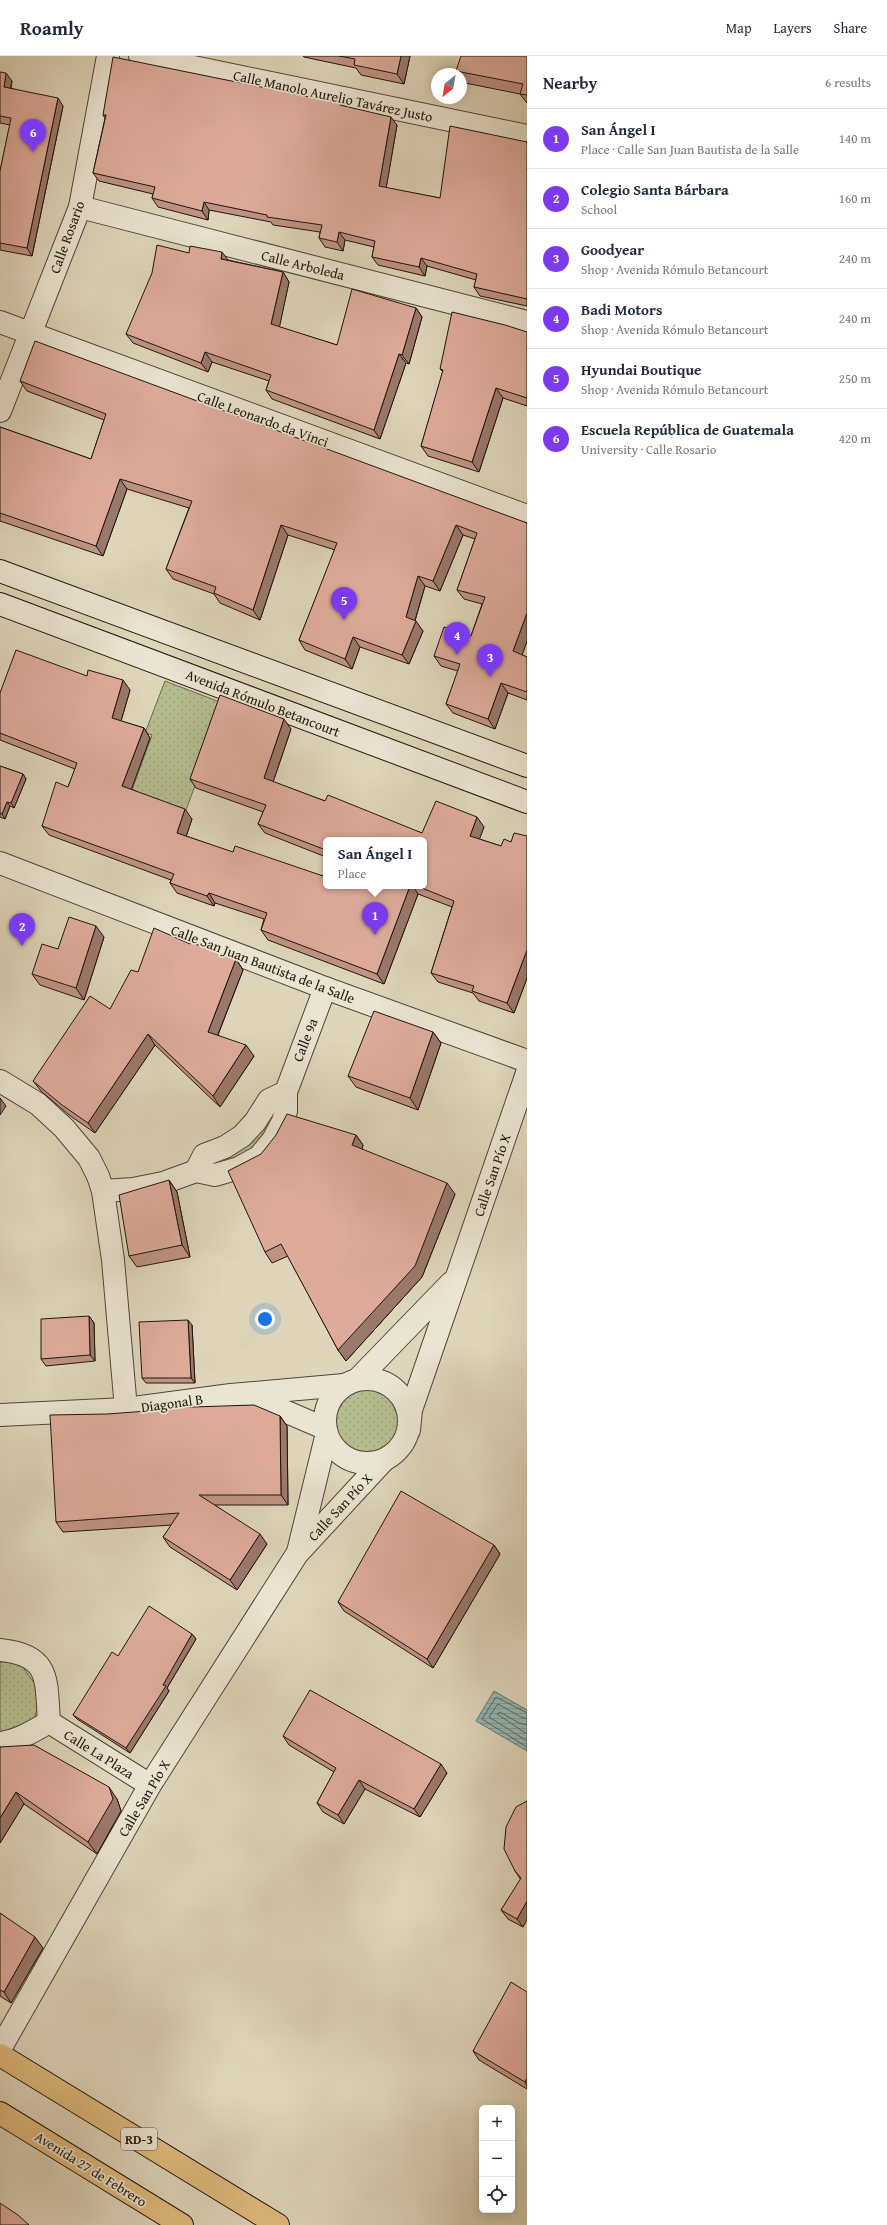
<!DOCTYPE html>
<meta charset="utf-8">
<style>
body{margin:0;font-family:"Gentium Book Plus",serif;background:#f2f2f3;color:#1f2937}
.controls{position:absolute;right:12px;bottom:12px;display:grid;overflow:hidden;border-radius:6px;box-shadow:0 2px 10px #0003}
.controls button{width:36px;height:36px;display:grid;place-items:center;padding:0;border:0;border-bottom:1px solid #e0e1e3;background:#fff;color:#1f2937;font:20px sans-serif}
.compass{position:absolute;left:431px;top:12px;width:36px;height:36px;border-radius:50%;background:#fff;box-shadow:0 2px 10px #0003;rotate:211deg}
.you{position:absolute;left:265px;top:1263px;width:14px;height:14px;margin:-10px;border:3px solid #fff;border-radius:50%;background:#1a73e8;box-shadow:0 0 0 6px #1a73e833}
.badge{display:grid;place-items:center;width:26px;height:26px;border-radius:50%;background:#7c3aed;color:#fff;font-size:13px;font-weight:700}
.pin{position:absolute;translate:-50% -33px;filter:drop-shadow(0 1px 2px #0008)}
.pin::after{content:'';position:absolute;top:21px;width:14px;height:12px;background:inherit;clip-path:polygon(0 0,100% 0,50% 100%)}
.popup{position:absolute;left:323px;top:781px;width:104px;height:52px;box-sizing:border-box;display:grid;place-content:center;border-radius:6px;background:#fff;filter:drop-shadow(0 1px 3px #0005);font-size:13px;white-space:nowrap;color:#747a83}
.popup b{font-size:15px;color:#1f2937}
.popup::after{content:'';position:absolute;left:50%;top:100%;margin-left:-8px;border:8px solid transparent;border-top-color:#fff}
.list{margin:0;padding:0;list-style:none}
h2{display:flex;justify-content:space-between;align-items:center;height:52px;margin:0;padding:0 16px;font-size:17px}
h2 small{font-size:13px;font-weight:400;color:#747a83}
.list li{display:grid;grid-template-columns:26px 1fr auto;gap:12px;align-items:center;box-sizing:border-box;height:60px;padding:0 16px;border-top:1px solid #e0e1e3}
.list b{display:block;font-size:15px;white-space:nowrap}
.list p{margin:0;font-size:13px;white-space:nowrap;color:#747a83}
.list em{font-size:13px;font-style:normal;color:#747a83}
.icon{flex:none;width:22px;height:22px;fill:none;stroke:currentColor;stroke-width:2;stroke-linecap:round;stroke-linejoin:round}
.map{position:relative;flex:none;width:527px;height:2169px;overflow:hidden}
header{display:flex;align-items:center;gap:24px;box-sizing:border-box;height:56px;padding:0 20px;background:#fff;border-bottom:1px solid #e0e1e3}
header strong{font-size:19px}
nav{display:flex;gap:22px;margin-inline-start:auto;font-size:14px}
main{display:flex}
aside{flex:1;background:#fff}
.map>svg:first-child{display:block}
</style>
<header>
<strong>Roamly</strong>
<nav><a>Map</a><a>Layers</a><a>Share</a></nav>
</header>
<main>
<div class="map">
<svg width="527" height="2169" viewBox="0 0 527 2169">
<defs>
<pattern id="green-dots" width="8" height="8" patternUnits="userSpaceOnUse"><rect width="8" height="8" fill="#b5bc8d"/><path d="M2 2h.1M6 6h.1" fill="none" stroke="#9ba178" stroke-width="1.8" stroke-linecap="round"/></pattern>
<pattern id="water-rules" width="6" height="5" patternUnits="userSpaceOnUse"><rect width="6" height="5" fill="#94b8b5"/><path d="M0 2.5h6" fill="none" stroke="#7f9d9a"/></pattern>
</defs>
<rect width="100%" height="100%" fill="#ded5ba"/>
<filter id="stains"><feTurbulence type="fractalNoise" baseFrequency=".005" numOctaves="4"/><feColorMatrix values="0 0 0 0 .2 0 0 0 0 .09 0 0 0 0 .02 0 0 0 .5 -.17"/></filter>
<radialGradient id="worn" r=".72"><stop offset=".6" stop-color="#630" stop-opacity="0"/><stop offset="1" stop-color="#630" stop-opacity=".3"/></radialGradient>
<g fill="url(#green-dots)" stroke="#6a684c">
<path d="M165,625l60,23 -40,109 -54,-20 21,-58 -7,-2z"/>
<path d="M280,1048l-7,27 -37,30 -31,2z"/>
<circle cx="366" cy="1364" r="33"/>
<path d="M0,1606h19l22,30 -6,25 -18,14 -17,3z"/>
</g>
<path fill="url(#water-rules)" stroke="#667771" d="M494,1635l33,19v41l-51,-30z"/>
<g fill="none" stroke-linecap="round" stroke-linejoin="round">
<g stroke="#5a6660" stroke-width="1">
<path d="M527,1657l-31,-16 -14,22 45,28"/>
<path d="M527,1663l-6,-2 -23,-13 -9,13 38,24"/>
<path d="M527,1669l-8,-2 -19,-11 -3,2 30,20"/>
</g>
<g stroke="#504538" stroke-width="24">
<g id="minor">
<path d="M140,0l387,80"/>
<path d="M80,151l447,115"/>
<path d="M0,266l527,194"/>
<path d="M0,355l80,-204 28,-151"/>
<path d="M0,807l325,125 202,73"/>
<path d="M0,1025l38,23 26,24 25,30 9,18 5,15 10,69 13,149"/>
<path d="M196,1115l8,-16 21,-8 17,-11 13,-14 14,-22 17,-8"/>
<path d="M103,1135l30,-2 30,-6 33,-12 19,4 24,-7 20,-11 14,-17 10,-19 3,-10v-19l39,-104"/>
<circle cx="367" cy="1365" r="42"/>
<path d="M358,1323l93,-96"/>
<path d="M246,1343l22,5 56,24"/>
<path d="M0,1359l126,-6 105,-14 113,-10"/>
<path d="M409,1374l2,-20 116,-337"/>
<path d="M298,1496l28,-115"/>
<path d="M0,1594c51,5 46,30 49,72"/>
<path d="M49,1666l101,63"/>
<path d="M0,1687c17,-2 34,-12 49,-21"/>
<path d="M0,1993l150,-264 147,-231 86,-93"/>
</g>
</g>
<g stroke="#20150c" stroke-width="24">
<g id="secondary">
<path d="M0,515l527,195"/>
<path d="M0,548l527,198"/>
</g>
</g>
<g stroke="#20150c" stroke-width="24">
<g id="trunk">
<path d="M0,1999l278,170"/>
<path d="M0,2057l182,112"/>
</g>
</g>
<use href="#minor" stroke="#eae4d2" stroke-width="22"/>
<use href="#secondary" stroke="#eae4d2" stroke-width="22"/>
<use href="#trunk" stroke="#dfba7d" stroke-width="22"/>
</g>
<g fill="#bf9385" stroke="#20150c">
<path d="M303,0h107l-6,28 -43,-9 -5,-7 -52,-11z"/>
<path d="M527,0v47l-7,-9 -55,-11 -4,-6v-3h-2l-3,-3z"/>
<path d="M0,16l12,9 -1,7 52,18 -31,150 -32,-6v-79l10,-46 -10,-2z"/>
<path d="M342,49l55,20 -11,63 54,10 87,-56v164l-47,-10 -6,-9 2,-7 -49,-14 -2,10 -47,-11 -6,-8 2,-10 -29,-7 -2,11 -18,-4 -6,-9 1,-6 -47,-7 -2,-3 -62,-12 -1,10 -50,-13 -6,-9 1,-4 -54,-13 -6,-8 12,-55 -2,-3z"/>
<path d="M189,197l39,7 55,12 6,10 -10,45 58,18 79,-37 6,9 -13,47 -3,-1 -26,76 -108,-40 -6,-9 3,-9 -57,-19 -4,10 -75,-29 -7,-9z"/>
<path d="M527,276v74l-24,-8 -24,74 -51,-16 -7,-10 22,-74 -3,-3z"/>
<path d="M20,325l507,142v118l-5,14 5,2v43l-19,-7 -13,36 -42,-16 -7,-9 12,-33 -17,-5 -7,-10 37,-20 11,-32 -18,-5 -7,-9 18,-51 -12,-4 -23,56 -15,-5 -10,35 8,10 -14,33 -49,-17 -8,22 -47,-19 -6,-10 36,-90 -47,-15 -28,85 -40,-17 -6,-9 -41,-15 -7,-10 23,-61 -62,-19 -24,67 -103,-35v-94l91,32 13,-39 -77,-29z"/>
<path d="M87,620l43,14 -9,31 23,7 6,10 -19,51 61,30 -6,17 140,50h98l-98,-46v17l-61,-24 -7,-9 5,-12 -67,-24 -6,-9 101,-50 -18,53 52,19 97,32 62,-6 -5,12 22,7 26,-10v142l-13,35 -35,-12 -6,-8 -35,-11 -7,-9 21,-66 -34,-13 -34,90 -116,-44 -7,-10 3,-11 -49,-16 -1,3 -37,-13 -7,-10 1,-3 -122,-45 -7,-9 26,-39 7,-18 -75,-29v-47z"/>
<path d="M0,710l23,8 3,5 -12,29 -4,-2 -5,13 -5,-2z"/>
<path d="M104,881l-20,63 -44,-15 -8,-11 26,-25z"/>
<path d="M190,888l46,15 7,11 -25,65 36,21 -34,51 -65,-62 -60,88 -26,-18 -28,-24 -8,-10 77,-72 28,-37z"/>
<path d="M433,976l8,11 -23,67 -62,-23 -8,-11z"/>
<path d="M356,1079l7,10 -1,4 93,45 -33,83 -76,84 -8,-11 -50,-94 -16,7 -7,-11z"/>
<path d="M169,1124l8,12 13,65 -53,10 -8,-11z"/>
<path d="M89,1260l5,7 1,38 -49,5 -5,-7z"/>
<path d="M192,1269l3,58h-49l-4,-5z"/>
<path d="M280,1360l7,10 1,79h-73l52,39 -30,46 -67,-43 -7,-10 9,-12 -109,7 -7,-10z"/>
<path d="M494,1489l6,9 -67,114 -89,-57 -6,-9z"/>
<path d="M192,1578l4,5 -29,49 2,3 -39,62 -53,-34 -4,-4 45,-59z"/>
<path d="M283,1680l164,37 -27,44 -55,-28 -21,35 -21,-12 -6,-9 17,-31 -45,-27z"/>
<path d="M0,1691l117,52 4,12 -24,43 -73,-50 -24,39z"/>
<path d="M527,1745l-4,126 -15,-8 -7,-9 20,-30 -6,-9z"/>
<path d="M0,1857l43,35 -32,55 -11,-7z"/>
<path d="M527,1936v97l-48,-29 -6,-9z"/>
</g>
<g fill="#9b786c" stroke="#20150c">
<path d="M401,0h9l-6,28 -7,-10z"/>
<path d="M6,17l6,8 -3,14 -5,-8z"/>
<path d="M58,42l5,8 -31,150 -5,-8z"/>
<path d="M391,61l6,8 -12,70 -6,-9z"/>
<path d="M204,146l5,8 -1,10 -6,-9z"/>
<path d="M339,176l6,8 -2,11 -6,-9z"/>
<path d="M222,196l7,9 -8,-2z"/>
<path d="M421,202l6,8 -2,10 -6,-9z"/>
<path d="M283,216l6,10 -11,52 -7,-10z"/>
<path d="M416,252l6,9 -13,47 -7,-9z"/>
<path d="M205,296l7,10 -4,10 -7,-9z"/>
<path d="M399,298l7,9 -26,76 -6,-9z"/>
<path d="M496,332l7,10 -24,74 -7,-10z"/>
<path d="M120,423l7,10 -24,67 -7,-10z"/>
<path d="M281,469l7,10 -28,85 -7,-10z"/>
<path d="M456,469l7,10 -23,56 -7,-10z"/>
<path d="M418,520l7,10 -12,41 -7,-10z"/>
<path d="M527,557v28l-7,20 -7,-10z"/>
<path d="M416,565l7,10 -14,33 -7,-9z"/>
<path d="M353,581l7,10 -8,22 -7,-10z"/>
<path d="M123,624l7,10 -11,38 -7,-10z"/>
<path d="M501,627l7,10 -13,36 -7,-10z"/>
<path d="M284,663l7,10 -20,59 -7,-10z"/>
<path d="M144,672l6,10 -21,58 -7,-10z"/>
<path d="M23,718l3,5 -12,29 -3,-5z"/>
<path d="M7,746l3,4 -5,13 -3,-5z"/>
<path d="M185,753l7,10 -8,24 -7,-10z"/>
<path d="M477,761l7,10 -7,19 -7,-10z"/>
<path d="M410,830h3l5,8 -34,90 -7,-10z"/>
<path d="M209,837l6,10 -1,3 -7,-10z"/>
<path d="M96,870l8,11 -20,63 -8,-12z"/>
<path d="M527,894v28l-13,35 -7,-10z"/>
<path d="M236,903l7,11 -28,72 -7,-10z"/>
<path d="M433,976l8,11 -23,67 -8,-12z"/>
<path d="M148,978l7,11 -60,88 -7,-10z"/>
<path d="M246,989l8,11 -34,51 -7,-11z"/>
<path d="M0,1042l6,8 -6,9z"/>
<path d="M356,1079l7,10 -3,11 -8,-11z"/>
<path d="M169,1124l8,12 13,65 -8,-12z"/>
<path d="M447,1127l8,11 -33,83 -76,84 -8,-11z"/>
<path d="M89,1260l5,7 1,38 -5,-6z"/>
<path d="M188,1264l4,5 3,58 -4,-5z"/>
<path d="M280,1360l7,10 1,79 -7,-10z"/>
<path d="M260,1478l7,10 -30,46 -7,-10z"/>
<path d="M494,1489l6,9 -67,114 -6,-9z"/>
<path d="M192,1578l4,5 -29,49 2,3 -39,62 -4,-5z"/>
<path d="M441,1708l6,9 -27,44 -6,-8z"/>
<path d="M359,1724l6,9 -21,35 -6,-9z"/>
<path d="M109,1731l8,12 4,12 -24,43 -9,-12z"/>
<path d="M16,1736l8,12 -24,39v-25z"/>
<path d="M527,1845v19l-4,7 -6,-8z"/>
<path d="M35,1881l8,11 -32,55 -7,-11z"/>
<path d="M527,2022v8l-2,-4z"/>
</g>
<g fill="#deab9b" stroke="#20150c">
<path d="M339,0h62l-4,18 -43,-9 1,-6z"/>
<path d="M461,0h66v39l-7,-1 3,-10 -67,-13z"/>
<path d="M113,1l227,46v2l51,12 -12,69 61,12 10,-72 77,16v157l-53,-12 3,-13 -56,-16 -2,9 -47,-10 3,-16 -36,-9 -2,10 -18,-4 3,-13 -55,-8v-2l-63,-13 -2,9 -50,-13 3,-11 -62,-14 13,-58h-3z"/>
<path d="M0,16l6,1 -2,14 54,11 -31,150 -27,-5v-72l11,-53 -11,-2z"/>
<path d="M157,189l32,8 1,-7 32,6 -1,7 62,13 -12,52 66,21 15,-56 64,19 -14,47 -3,-1 -25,76 -108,-40 5,-15 -66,-23 -4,11 -75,-29 26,-61z"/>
<path d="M452,256l53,13 22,7v66l-31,-10 -24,74 -51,-16 22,-76 -3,-1z"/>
<path d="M35,285l492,182v90l-14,38 14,6v35l-26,-9 -13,36 -42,-15 14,-40 -26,-8 10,-29 27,9 14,-39 -28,-7 20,-57 -21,-8 -23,56 -15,-5 -12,41 10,4 -14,34 -49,-18 -8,22 -46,-19 38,-97 -56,-18 -28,85 -39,-17 2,-6 -50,-18 26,-68 -72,-22 -24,67 -96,-33v-86l91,32 15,-45 -86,-33z"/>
<path d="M16,594l71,26 1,-6 35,10 -11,38 32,10 -22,58 63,23 -8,24 56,19 2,-6 91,31v9h84l-33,88 -116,-44 6,-17 -58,-20 -2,3 -37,-13 4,-9 -132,-48 14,-44 12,5 9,-24 -77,-30v-40z"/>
<path d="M220,639l64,24 -20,59 61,23 3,-6 94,38 14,-32 41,16 -7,19 31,10 3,-7 7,3 3,-9 13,3v114l-20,53 -35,-12 2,-5 -43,-13 23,-72 -37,-15h7v-46h-98v10l-68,-26 8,-19 -76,-26z"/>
<path d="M0,710l23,8 -12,29 -4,-1 -5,12 -2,-1z"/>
<path d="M69,861l27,9 -20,62 -44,-14 10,-30 16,5z"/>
<path d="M154,872l36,16v-2l46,17 -28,73 38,13 -33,51 -65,-62 -60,89 -26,-18 -29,-24 57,-85 20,13 21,-39 7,2z"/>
<path d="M374,955l59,21 -23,66 -62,-22z"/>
<path d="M287,1058l69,21 -4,10 95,38 -32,83 -77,84 -57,-106 -16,8 -37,-81 33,-17 15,-19z"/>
<path d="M169,1124l13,65 -53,11 -10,-61z"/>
<path d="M89,1260l1,39 -49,4v-40z"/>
<path d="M188,1264l3,58h-49l-3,-56z"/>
<path d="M254,1349l26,11 1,79h-82l61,39 -30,46 -67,-43 16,-24 -123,9 -6,-107 57,-1 54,-4v-2z"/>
<path d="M401,1435l93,54 -67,114 -89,-57z"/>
<path d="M149,1550l43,28 -29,51 3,1 -40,62 -53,-33 39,-63 6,4z"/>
<path d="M310,1634l131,74 -27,45 -55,-29 -21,35 -21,-12 19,-35 -53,-32z"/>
<path d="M34,1689l75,42 4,12 -25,43 -72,-50 -16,26v-71z"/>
<path d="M527,1745v100l-10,18 -16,-9 20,-32 -6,-7 -11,-22 2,-22 10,-20z"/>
<path d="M0,1857l35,24 -31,55 -4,-2z"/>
<path d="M511,1926l16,10v86l-2,4 -52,-31z"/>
<path d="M0,2147l18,12 11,10h-29z"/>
</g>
<g text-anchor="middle" stroke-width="3.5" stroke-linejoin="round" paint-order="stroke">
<rect fill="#eae4d2" stroke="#5d5347" stroke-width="1" x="121" y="2072" width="36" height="22" rx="3"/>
<g font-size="13" font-weight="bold" fill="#20150c">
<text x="139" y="2088">RD-3</text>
</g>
<g font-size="14" fill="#20150c" stroke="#eae4d2">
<text transform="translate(333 40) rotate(12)" y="5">Calle Manolo Aurelio Tavárez Justo</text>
<text transform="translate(67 181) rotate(-70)" y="5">Calle Rosario</text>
<text transform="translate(303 209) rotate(14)" y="5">Calle Arboleda</text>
<text transform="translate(263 363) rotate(20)" y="5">Calle Leonardo da Vinci</text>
<text transform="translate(263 647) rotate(21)" y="5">Avenida Rómulo Betancourt</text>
<text transform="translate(263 908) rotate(21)" y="5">Calle San Juan Bautista de la Salle</text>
<text transform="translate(305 984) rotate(-69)" y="5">Calle 9a</text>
<text transform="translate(492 1119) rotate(-71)" y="5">Calle San Pío X</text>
<text transform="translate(172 1347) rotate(-8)" y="5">Diagonal B</text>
<text transform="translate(340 1451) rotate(-47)" y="5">Calle San Pío X</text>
<text transform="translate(99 1698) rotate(32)" y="5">Calle La Plaza</text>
<text transform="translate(144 1742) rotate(-59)" y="5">Calle San Pío X</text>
<text transform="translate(91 2113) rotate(32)" y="5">Avenida 27 de Febrero</text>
</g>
</g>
<rect width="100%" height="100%" filter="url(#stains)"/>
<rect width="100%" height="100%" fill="url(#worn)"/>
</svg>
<div class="controls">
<button>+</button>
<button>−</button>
<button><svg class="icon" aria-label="locate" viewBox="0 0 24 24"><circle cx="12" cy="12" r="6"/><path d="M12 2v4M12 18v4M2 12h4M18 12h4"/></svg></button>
</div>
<svg class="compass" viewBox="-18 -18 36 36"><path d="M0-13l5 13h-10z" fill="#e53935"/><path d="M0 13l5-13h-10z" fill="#747a83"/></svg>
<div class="you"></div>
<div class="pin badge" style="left:375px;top:879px">1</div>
<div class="popup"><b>San Ángel I</b>Place</div>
<div class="pin badge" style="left:22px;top:890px">2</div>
<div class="pin badge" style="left:490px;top:621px">3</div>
<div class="pin badge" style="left:457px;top:599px">4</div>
<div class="pin badge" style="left:344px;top:564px">5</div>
<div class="pin badge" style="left:33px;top:96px">6</div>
</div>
<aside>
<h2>Nearby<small>6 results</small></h2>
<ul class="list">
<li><span class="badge">1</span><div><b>San Ángel I</b><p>Place · Calle San Juan Bautista de la Salle</p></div><em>140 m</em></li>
<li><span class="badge">2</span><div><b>Colegio Santa Bárbara</b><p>School</p></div><em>160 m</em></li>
<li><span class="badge">3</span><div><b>Goodyear</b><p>Shop · Avenida Rómulo Betancourt</p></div><em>240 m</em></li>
<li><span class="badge">4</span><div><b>Badi Motors</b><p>Shop · Avenida Rómulo Betancourt</p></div><em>240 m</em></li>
<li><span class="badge">5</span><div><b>Hyundai Boutique</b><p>Shop · Avenida Rómulo Betancourt</p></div><em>250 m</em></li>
<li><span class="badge">6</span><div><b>Escuela República de Guatemala</b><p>University · Calle Rosario</p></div><em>420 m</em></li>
</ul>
</aside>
</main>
